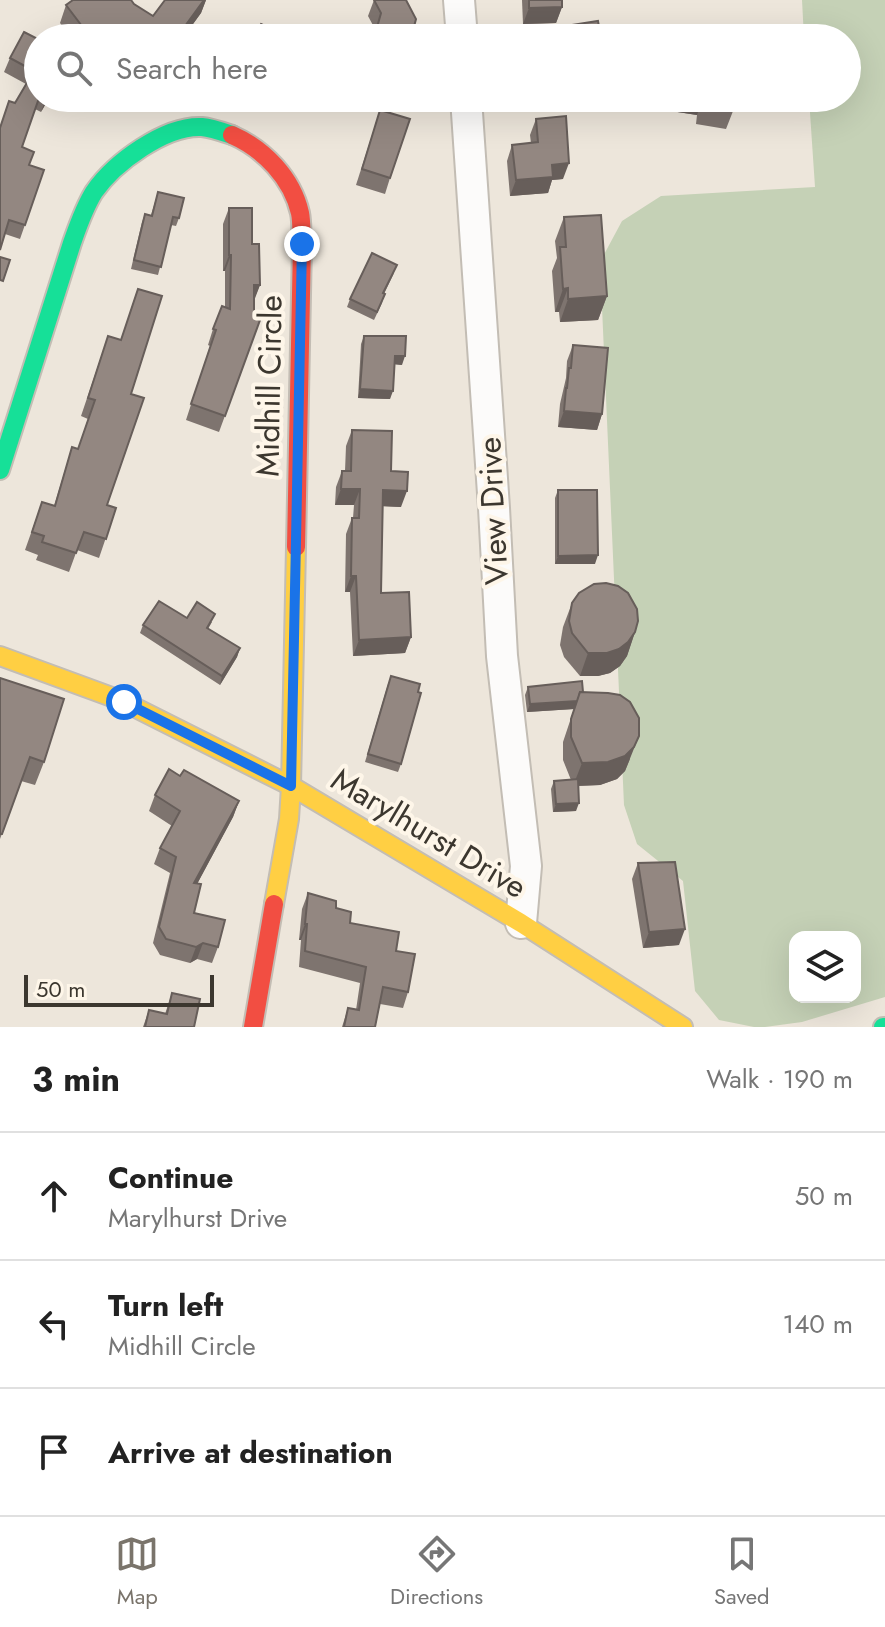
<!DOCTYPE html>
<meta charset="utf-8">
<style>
body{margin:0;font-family:Jost,sans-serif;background:#f2f2f2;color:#222}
.controls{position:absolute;right:24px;bottom:24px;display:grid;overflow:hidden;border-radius:16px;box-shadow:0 8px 32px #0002}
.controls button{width:72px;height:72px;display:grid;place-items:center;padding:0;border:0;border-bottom:2px solid #e0e0e0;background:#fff;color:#222;font:40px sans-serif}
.scale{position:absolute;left:24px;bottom:20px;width:190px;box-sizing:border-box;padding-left:8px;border:4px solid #3c372f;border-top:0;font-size:22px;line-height:28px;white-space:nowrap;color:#3c372f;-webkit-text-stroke:6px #fef6e9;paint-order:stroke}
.stop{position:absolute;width:24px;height:24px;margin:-18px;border:6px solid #1a73e8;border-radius:50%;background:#fff}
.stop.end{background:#1a73e8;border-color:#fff;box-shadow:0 2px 8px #0008}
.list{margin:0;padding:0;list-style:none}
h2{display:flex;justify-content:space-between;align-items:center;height:104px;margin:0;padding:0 32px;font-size:34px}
h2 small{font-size:26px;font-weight:400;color:#767676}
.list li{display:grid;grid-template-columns:52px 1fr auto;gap:24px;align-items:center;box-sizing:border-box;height:128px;padding:0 32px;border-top:2px solid #e0e0e0}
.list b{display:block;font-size:30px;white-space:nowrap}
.list p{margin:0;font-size:26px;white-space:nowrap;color:#767676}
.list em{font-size:26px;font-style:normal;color:#767676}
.icon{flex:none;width:44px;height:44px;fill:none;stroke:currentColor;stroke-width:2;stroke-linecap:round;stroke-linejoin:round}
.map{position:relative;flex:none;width:885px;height:1027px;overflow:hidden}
.search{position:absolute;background:#fff;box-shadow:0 8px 32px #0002;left:24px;right:24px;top:24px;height:88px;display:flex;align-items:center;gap:20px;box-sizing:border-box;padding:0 28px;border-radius:44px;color:#767676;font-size:30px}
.sheet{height:488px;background:#fff}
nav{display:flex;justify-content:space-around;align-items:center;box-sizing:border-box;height:112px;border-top:2px solid #e0e0e0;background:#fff;font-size:22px;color:#767676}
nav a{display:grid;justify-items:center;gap:4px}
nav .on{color:#7a746b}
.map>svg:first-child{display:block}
</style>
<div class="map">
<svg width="885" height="1027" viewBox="0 0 885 1027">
<rect width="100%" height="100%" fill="#ede6db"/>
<path fill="#c5d1b6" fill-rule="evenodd" d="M802,0h83v997l-83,25 -37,5h-11l-35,-7 -24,-29 -12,-110 -46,-37 -13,-39 -24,-543 22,-41 39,-25 154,-9 -6,-89h38v-60h-43zM795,937h60v60h-60z"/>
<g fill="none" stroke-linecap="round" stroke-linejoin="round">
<g stroke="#c3bdb4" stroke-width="34">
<g id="street">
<path d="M459,0l3,38"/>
<path d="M466,98l28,410 8,148 24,210 -5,57"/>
</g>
</g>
<g stroke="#c3bdb4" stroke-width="22">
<g id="fast">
<path d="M0,470l72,-227c6,-17 12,-35 22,-51 20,-29 71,-67 108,-65 10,1 21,5 30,8"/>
<path d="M883,1027h2"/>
</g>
</g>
<g stroke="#c3bdb4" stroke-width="22">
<g id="slow">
<path d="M0,656l120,44 171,86 230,137 162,104"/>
<path d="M274,904l15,-85 2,-33 5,-239"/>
</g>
</g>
<g stroke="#c3bdb4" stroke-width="22">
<g id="jam">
<path d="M232,135c32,14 60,43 68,78 2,10 1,21 2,31l-6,303"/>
<path d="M253,1027l21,-123"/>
</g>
</g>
<use href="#street" stroke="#fcfbfa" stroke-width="30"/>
<use href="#fast" stroke="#16e098" stroke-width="18"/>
<use href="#slow" stroke="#ffcf43" stroke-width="18"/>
<use href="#jam" stroke="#f24e42" stroke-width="18"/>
</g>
<g fill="#7e746f">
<path d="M165,0h41l-5,13 -17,23 1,2h-114l-11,-15 6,-18 68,-1 19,12z"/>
<path d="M374,0l37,38h-38l2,-9 -7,-13z"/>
<path d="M522,0h40v7l-6,16 -33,1z"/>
<path d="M565,26l36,12h-40z"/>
<path d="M38,39v59h11l-8,14 -6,-3 -13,38 7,18 15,5 -24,69 -15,-5 21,-150 -22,-12 6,-14z"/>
<path d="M673,98h101l-2,7 -36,-6 -1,7 -9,23 -30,-5 1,-9 -26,-4z"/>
<path d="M380,110l10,68 -5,16 -29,-9z"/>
<path d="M536,119l27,60 -11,1 -4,13 -38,3 -3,-35 5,-16 19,-2 -1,-8z"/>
<path d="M158,192l21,26 -3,8 -5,-1 -13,50 -27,-6 11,-47 3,-8 6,1z"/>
<path d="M229,208l23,36 8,41 -6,14v19l6,2 -41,112 -33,-12 24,-74 -2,-1 5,-16 12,-22v-36h-2v-47z"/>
<path d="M564,217l43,79 -9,24 -38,2 -1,-10h-4l-3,-41 5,-13 -2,-17z"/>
<path d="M394,273l-10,21 -2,9 -8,17 -27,-13 3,-8z"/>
<path d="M108,336l23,58 -24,111 9,3 -17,50 -22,-8 -8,22 -33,-12 2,-5 -13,-5 17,-48 12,4 18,-59 6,2 10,-30 -7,-3z"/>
<path d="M364,336l38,29 -8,-1 -4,35 -32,-1 3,-54z"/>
<path d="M573,345l29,69 -5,16 -39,-3 2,-23 6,-26 1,-17z"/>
<path d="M352,430l39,41 10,36 -18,-1 -2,87 30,44 -6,16 -52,3 -3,-64h-5l1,-58 6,-16h1l1,-13h-19l1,-18 6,-16h3l1,-25z"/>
<path d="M558,490l37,74h-40v-66z"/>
<path d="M572,603l63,29 -8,24 -7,10 -10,7 -12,3h-18l-16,-19 -4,-12 3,-18z"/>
<path d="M187,618l25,4 -4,7 32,19 -3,9 -17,28 -80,-52 3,-8z"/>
<path d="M0,678l44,84 -9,23 -14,-4 -21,58z"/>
<path d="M388,684l13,80 -3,8 -33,-10z"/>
<path d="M528,687l55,5 47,67 -5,12 -8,8 -17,6 -22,1 -2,25 -23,1 -2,-23 3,-8 17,-1 -8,-20v-18l11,-33 -47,3 -2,-17z"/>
<path d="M180,776l59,25 -6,16 -36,67 -3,29 24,34 -6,16 -15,-4 -7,4 -30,-8 -7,-12 17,-70 -16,-9 6,-16 12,-22 -23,-15 6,-16z"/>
<path d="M638,863l41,82 -36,3 -11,-69z"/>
<path d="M308,893l28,15 14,15 46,28 12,41 -5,16 -23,-4 -5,23h-33l6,-19 8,2 4,-27 -61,-16 2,-27h-2l3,-31z"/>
<path d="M172,993l22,34h-51l6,-17 16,4z"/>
</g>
<g fill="#675e5a">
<path d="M204,0h2l-5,13 -18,25 -3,-5z"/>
<path d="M562,7l-6,16 -33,1 6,-16z"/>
<path d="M46,98h3l-8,14z"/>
<path d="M676,98h27l-6,17 -26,-4z"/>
<path d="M569,163l-6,16 -11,1 -4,13 -38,3 6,-16 36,-15z"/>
<path d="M229,255h2l-6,16h-2z"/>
<path d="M254,285h6l-6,16z"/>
<path d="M568,288l-9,24h-4l8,-23z"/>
<path d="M607,296l-9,24 -38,2 8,-23z"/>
<path d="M395,356h10l-3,9 -10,-1z"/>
<path d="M360,389l33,2 -3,8 -32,-1z"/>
<path d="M564,411l38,3 -5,16 -39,-3z"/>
<path d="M341,489h19l-6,16h-19z"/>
<path d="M383,490l24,1 -6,16 -24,-1z"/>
<path d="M598,555l-3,9h-40l3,-8z"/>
<path d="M351,576h5l-6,16h-5z"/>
<path d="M635,632l-8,24 -7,10 -10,7 -12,3h-18l8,-23z"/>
<path d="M411,637l-6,16 -52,3 6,-16z"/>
<path d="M240,648l-3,9 -17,28 2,-9z"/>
<path d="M577,701l-3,8 -47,3 3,-8z"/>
<path d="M639,736l-14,35 -8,8 -17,6 -27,1 9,-23z"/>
<path d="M239,801l-6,16 -44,82 5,-16z"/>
<path d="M579,803l-3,8 -23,1 3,-8z"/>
<path d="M305,924h2l-6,16h-2z"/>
<path d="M685,929l-6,16 -36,3 6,-16z"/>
<path d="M203,943l-6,16 -7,4 6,-16z"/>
</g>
<g fill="#938781" stroke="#675e5a" stroke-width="2">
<path d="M73,0h58l3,4 19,12 12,-16h39l-24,33 6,4 -1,1h-94l-25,-33z"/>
<path d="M374,0h32l10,19 -5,19h-37l7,-25z"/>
<path d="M529,0h33v7l-33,1z"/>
<path d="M598,21l3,17h-34l-2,-12z"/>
<path d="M261,24l26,14h-34z"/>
<path d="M24,32l14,7 1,59 -17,49 12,5 -5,13 15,5 -19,55 -16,-5 -9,30v-122l9,-27 6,2 19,-32 -24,-13z"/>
<path d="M692,35l22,3h-23z"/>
<path d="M705,98h31l-1,8 -31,-5z"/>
<path d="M380,110l30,9 -20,59 -28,-9z"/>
<path d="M566,116l3,47 -17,2 1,12 -37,3 -4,-35 26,-3 -2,-23z"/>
<path d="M158,192l26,6 -5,20 -6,-1 -12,50 -27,-7 11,-46 7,2z"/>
<path d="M229,208h23v36h7l1,41h-6v33l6,2 -35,96 -34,-12 25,-74 -3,-1 9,-23 8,3 1,-54h-2z"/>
<path d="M601,215l6,81 -39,3v-11l-5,1 -3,-42h6l-2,-30z"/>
<path d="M372,253l25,12 -14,28 2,1 -8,18 -27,-13z"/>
<path d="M0,257l10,3 -7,21 -3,-1z"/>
<path d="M138,289l24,7 -31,98 13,4 -37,107 9,3 -10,31 -22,-7 -8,21 -34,-11 2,-6 -12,-4 10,-30 13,4 17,-59 6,2 17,-49 -7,-2 20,-62 13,4z"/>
<path d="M364,336h42l-1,20h-10l-2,35 -33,-2z"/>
<path d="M573,345l35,3 -6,66 -38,-3 2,-23h1l2,-20h2z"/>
<path d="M352,430l40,1 -1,40 17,1 -1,19 -24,-1 -2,103 28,-1 2,45 -52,3 -3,-64h-5l1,-58h7l1,-29h-19l1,-18h9z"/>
<path d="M558,490h39l1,65 -40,1z"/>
<path d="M606,583l12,3 10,7 9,16 1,12 -3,11 -7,10 -9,7 -12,4h-19l-16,-20 -3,-12 3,-18 7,-10 15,-9z"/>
<path d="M159,601l28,17 10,-16 18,12 -8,14 33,20 -18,28 -79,-51z"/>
<path d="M391,676l29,8 -2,8 3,1 -20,71 -33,-10z"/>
<path d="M0,678l64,21 -20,63 -14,-5 -28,77h-2z"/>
<path d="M582,681l1,11h-3l-2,9 -48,3 -2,-17z"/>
<path d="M580,692l28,1 12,2 10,7 9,16v18l-5,11 -9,9 -17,6 -26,1 -11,-26v-18z"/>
<path d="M169,769l11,7 4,-6 55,31 -45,82 7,1 -7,29 31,7 -7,27 -15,-4 -7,4 -30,-8 -7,-12 17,-70 -16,-9 20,-37 -25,-16z"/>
<path d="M578,779l1,24 -23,1 -2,-23z"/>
<path d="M675,862l10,67 -36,3 -11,-69z"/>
<path d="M308,893l28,8v7l15,4 -1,11 49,9 -3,19 19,3 -7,38 -25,-5 -8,40h-31l4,-19 11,2 7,-43 -61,-16 2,-27h-2z"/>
<path d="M172,993l28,6 -6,28h-49l4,-17 18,4z"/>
</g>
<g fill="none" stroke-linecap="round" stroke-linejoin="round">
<path stroke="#1a73e8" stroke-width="10" d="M124,702l167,84 11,-542"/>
</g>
<g text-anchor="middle" stroke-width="8" stroke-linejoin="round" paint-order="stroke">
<g font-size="32" fill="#3c372f" stroke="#fef6e9">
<text transform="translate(269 386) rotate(-89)" y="11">Midhill Circle</text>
<text transform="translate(493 511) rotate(-93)" y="11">View Drive</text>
<text transform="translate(429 833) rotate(31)" y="11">Marylhurst Drive</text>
</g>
</g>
</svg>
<div class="controls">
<button><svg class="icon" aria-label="layers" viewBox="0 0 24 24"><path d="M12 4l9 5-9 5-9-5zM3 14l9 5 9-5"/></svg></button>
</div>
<div class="scale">50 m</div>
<div class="stop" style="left:124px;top:702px"></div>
<div class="stop end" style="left:302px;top:244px"></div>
<div class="search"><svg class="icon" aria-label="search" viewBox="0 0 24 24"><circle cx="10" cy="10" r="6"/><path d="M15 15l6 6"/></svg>Search here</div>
</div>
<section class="sheet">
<h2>3 min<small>Walk · 190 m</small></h2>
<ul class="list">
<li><svg class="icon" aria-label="ahead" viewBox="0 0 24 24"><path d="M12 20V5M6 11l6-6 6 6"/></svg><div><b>Continue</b><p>Marylhurst Drive</p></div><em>50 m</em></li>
<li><svg class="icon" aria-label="left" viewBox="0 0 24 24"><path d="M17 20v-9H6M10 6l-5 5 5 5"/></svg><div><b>Turn left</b><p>Midhill Circle</p></div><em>140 m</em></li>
<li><svg class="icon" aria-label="arrive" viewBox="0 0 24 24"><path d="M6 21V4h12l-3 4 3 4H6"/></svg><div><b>Arrive at destination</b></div></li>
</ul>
</section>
<nav>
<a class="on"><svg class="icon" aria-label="map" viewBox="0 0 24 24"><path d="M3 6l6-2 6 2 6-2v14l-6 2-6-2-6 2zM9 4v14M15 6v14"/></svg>Map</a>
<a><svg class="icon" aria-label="directions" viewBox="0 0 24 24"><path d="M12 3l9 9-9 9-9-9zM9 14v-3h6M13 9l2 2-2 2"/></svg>Directions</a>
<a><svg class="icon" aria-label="saved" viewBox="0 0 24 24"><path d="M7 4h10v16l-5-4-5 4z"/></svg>Saved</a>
</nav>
